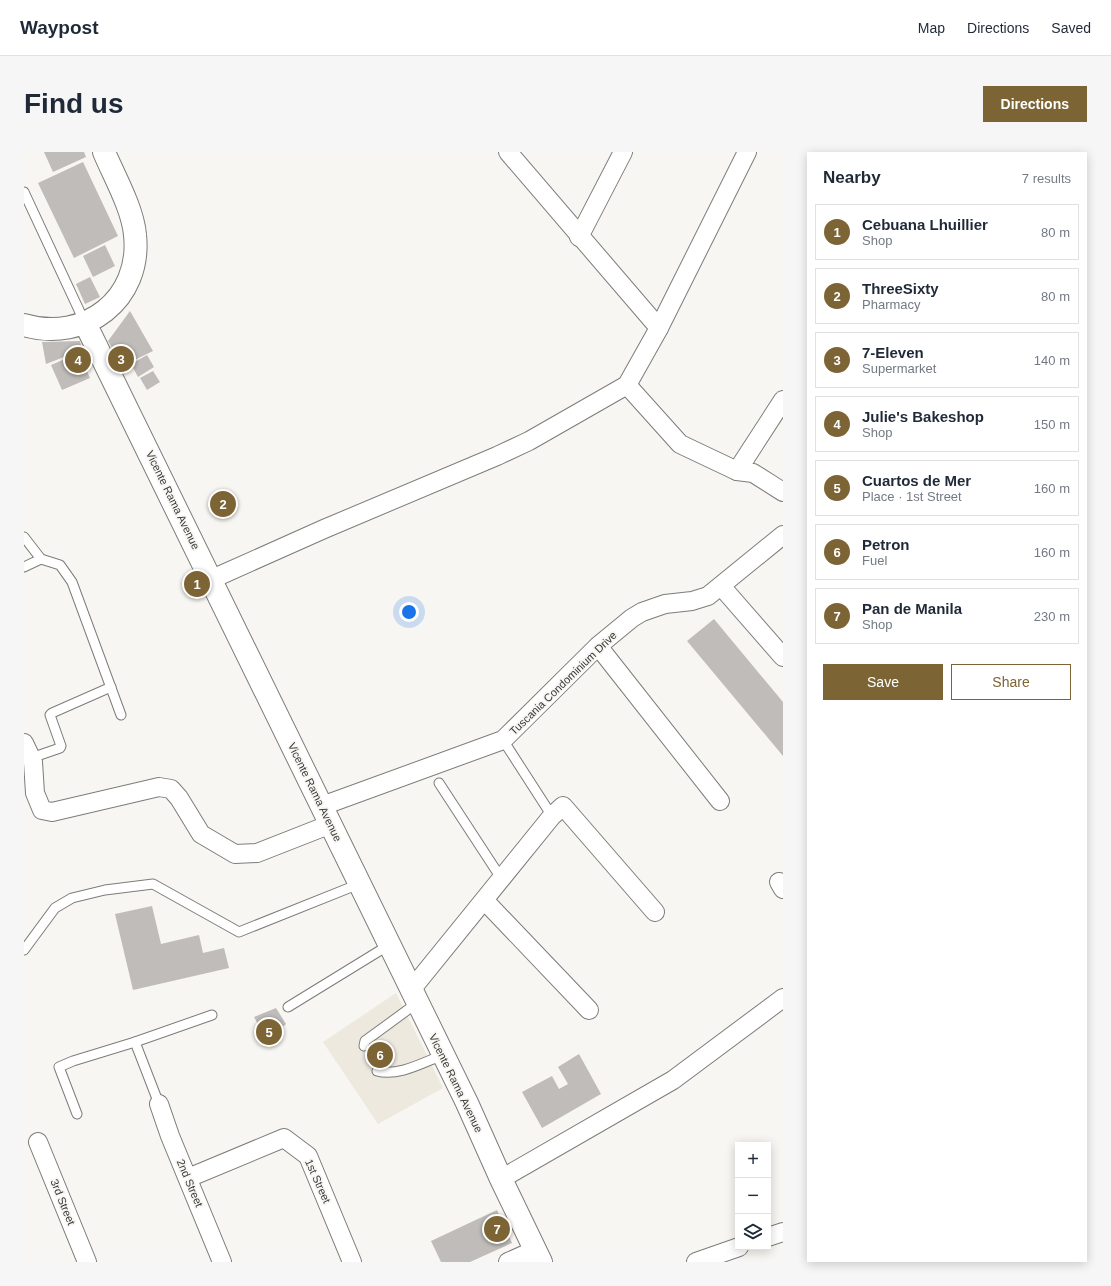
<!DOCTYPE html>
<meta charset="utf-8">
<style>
body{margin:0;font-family:Helvetica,sans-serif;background:#f6f6f7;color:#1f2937}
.controls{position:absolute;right:12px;bottom:12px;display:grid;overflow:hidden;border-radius:0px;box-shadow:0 2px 10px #0003}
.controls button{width:36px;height:36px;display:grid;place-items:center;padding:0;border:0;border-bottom:1px solid #e0e1e3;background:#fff;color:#1f2937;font:20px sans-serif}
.you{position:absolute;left:385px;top:460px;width:14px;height:14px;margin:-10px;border:3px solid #fff;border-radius:50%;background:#1a73e8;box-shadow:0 0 0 6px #1a73e833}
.badge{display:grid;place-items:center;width:26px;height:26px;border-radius:50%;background:#7c6435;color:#fff;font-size:13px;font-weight:700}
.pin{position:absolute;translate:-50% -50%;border:2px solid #fff;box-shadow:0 1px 4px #0006}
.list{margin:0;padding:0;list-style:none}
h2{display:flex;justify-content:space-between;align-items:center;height:52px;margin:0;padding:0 16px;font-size:17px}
h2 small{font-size:13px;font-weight:400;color:#747a83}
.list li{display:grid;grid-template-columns:26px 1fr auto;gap:12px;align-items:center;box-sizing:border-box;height:56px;margin:0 8px 8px;padding:0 8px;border:1px solid #e0e1e3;border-radius:0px}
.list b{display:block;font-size:15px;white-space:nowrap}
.list p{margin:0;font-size:13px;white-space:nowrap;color:#747a83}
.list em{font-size:13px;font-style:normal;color:#747a83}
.actions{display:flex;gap:8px;padding:12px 16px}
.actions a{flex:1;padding:9px 0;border:1px solid #7c6435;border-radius:0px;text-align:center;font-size:14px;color:#7c6435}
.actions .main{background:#7c6435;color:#fff}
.icon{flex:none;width:22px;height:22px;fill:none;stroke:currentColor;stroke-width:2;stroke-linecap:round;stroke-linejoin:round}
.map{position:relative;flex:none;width:759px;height:1110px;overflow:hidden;border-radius:0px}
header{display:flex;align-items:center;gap:24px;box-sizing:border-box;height:56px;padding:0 20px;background:#fff;border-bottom:1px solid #e0e1e3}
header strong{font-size:19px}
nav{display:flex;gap:22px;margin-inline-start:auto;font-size:14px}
.intro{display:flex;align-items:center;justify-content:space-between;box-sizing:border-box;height:96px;padding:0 24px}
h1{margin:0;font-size:28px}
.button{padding:10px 18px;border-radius:0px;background:#7c6435;color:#fff;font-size:14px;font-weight:700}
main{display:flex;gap:24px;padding:0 24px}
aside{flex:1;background:#fff;border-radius:0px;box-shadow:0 2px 10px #0003}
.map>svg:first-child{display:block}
</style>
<header>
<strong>Waypost</strong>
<nav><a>Map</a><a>Directions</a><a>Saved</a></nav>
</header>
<div class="intro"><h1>Find us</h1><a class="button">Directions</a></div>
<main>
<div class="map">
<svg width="759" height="1110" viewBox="0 0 759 1110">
<rect width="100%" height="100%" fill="#f8f6f2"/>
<path fill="#ede9df" d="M372,841l47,95 -65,36 -55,-82z"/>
<g fill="#bfbcb9">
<path d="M20,0h40l2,5 -33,15z"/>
<path d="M59,10l35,74 -44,22 -36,-75z"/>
<path d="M81,93l10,21 -22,11 -10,-21z"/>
<path d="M66,125l10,20 -15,7 -9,-20z"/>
<path d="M106,159l23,40 -31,15 -14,-25z"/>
<path d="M56,189l2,9 -36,14 -4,-22z"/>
<path d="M55,201l11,25 -28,12 -11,-25z"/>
<path d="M123,203l7,12 -16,10 -7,-13z"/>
<path d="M129,219l7,11 -13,8 -7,-12z"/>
<path d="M690,467l69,83v54l-96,-115z"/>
<path d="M128,754l9,38 38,-9 4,18 21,-5 5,20 -96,22 -18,-76z"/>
<path d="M252,856l10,16 -19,17 -13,-24z"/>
<path d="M555,902l22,40 -59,34 -20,-36 30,-16 7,13 9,-5 -10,-17z"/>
<path d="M473,1058l15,33 -42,19h-29l-10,-21z"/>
</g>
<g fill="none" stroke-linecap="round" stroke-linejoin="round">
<g stroke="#7d7c79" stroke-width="11">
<g id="service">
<path d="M0,40l61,131"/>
<path d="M0,385l17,22 19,6 12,17 49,133"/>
<path d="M0,415l17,-8"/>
<path d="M479,588l49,76"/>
<path d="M7,606l29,-10 1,-2 -11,-31 2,-2 59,-26"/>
<path d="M415,631l62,95"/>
<path d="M0,798l31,-42 17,-10 33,-8 48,-6 86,48 120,-48"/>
<path d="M264,855l101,-62"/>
<path d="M111,890l24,62"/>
<path d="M340,894l1,-5 52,-38"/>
<path d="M353,919c21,6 47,-9 66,-16"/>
<path d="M53,962l-18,-47 14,-6 62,-19 77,-27"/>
</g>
</g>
<g stroke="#7d7c79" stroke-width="20">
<g id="minor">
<path d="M484,0l151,176"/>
<path d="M555,85l44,-85"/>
<path d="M603,233l53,59 57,27 16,2 30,19"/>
<path d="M713,319l46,-71"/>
<path d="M188,427l112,-50 173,-73 32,-15 98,-56 32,-57 88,-176"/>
<path d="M697,434l62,71"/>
<path d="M574,494l122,155"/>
<path d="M0,591l9,19 2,31 7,17 10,2 107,-25 12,2 8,9 22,36 34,20 22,-1 74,-29"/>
<path d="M298,654l181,-66 95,-94 34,-28 10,-6 23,-8 27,-3 16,-5 75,-61"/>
<path d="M755,730l4,7"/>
<path d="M461,749l104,109"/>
<path d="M387,838l141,-174 11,-10 92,106"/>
<path d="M135,952l11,32 52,126"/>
<path d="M14,990l49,120"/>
<path d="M164,1026l96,-40 24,18 44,106"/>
<path d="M477,1027l172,-99 110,-82"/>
<path d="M744,1085l15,-5"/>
<path d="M484,1110l27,-12"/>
<path d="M672,1110l43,-15"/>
</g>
</g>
<g stroke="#7d7c79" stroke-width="24">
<g id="secondary">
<path d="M61,171l382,780 34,76 40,83"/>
<path d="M0,173c61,18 118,-26 111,-90 -2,-26 -21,-59 -31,-83"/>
</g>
</g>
<use href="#service" stroke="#fff" stroke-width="9"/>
<use href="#minor" stroke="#fff" stroke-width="18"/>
<use href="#secondary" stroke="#fff" stroke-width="22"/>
</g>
<g text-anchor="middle" stroke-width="3.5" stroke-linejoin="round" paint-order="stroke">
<g font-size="11" fill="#373735" stroke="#f8f6f2">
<text transform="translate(149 348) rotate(64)" y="4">Vicente Rama Avenue</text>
<text transform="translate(539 531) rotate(-44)" y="4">Tuscania Condominium Drive</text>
<text transform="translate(291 640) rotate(64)" y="4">Vicente Rama Avenue</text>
<text transform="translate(432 931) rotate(64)" y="4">Vicente Rama Avenue</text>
<text transform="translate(294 1029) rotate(66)" y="4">1st Street</text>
<text transform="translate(166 1031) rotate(67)" y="4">2nd Street</text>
<text transform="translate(39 1050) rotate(68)" y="4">3rd Street</text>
</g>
</g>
</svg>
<div class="controls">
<button>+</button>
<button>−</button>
<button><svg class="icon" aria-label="layers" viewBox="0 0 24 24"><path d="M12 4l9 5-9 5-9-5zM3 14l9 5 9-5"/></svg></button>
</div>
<div class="you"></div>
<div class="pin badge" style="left:173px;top:432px">1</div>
<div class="pin badge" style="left:199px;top:352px">2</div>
<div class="pin badge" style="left:97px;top:207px">3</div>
<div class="pin badge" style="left:54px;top:208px">4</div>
<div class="pin badge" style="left:245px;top:880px">5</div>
<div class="pin badge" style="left:356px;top:903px">6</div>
<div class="pin badge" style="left:473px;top:1077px">7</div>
</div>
<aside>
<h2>Nearby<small>7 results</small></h2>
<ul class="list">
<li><span class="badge">1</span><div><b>Cebuana Lhuillier</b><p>Shop</p></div><em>80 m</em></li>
<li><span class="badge">2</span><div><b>ThreeSixty</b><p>Pharmacy</p></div><em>80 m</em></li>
<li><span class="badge">3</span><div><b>7-Eleven</b><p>Supermarket</p></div><em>140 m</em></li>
<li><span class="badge">4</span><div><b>Julie's Bakeshop</b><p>Shop</p></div><em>150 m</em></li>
<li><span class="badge">5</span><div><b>Cuartos de Mer</b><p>Place · 1st Street</p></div><em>160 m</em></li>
<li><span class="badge">6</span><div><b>Petron</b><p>Fuel</p></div><em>160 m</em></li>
<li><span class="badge">7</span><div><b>Pan de Manila</b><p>Shop</p></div><em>230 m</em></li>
</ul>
<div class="actions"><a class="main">Save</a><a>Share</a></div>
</aside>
</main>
